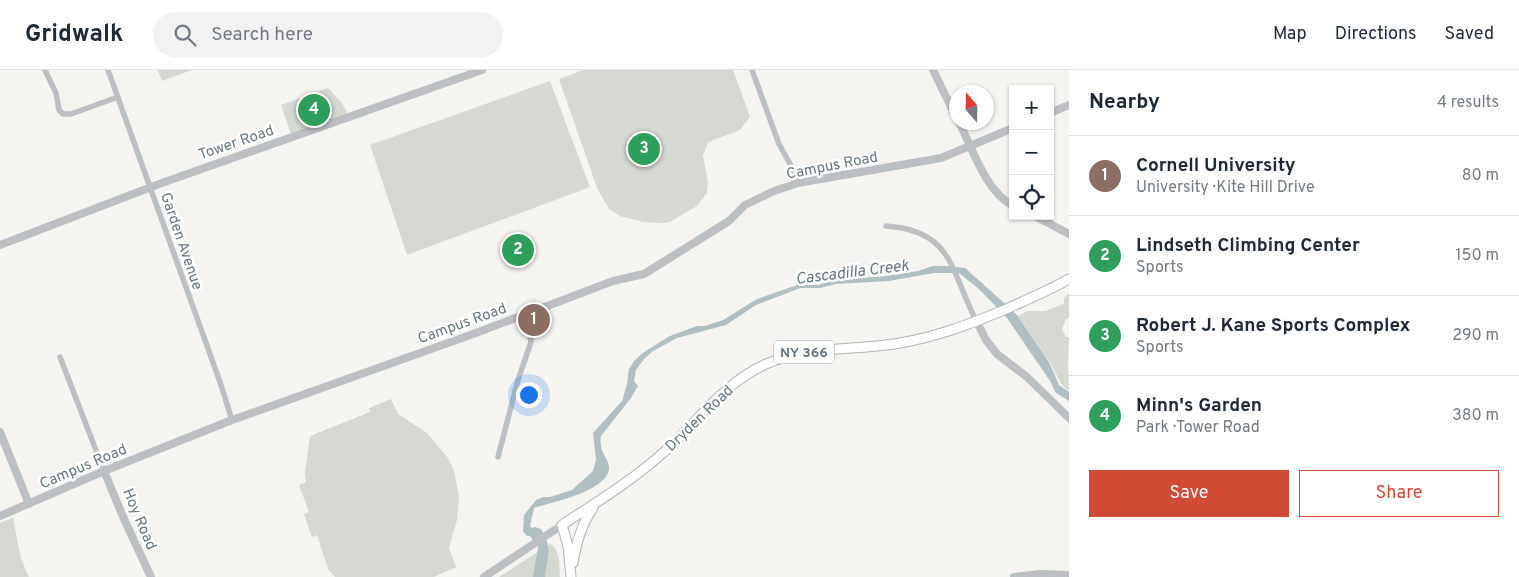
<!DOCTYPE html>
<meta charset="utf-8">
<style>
body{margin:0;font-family:Overpass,sans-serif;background:#f2f2f3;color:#1f2937}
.controls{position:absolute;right:15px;top:15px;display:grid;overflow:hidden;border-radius:0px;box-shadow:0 1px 4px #0004}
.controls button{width:45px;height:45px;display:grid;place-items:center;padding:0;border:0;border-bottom:1px solid #e0e1e3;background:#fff;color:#1f2937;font:25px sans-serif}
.compass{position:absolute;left:949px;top:15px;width:45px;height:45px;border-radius:50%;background:#fff;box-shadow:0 1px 4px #0004;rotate:340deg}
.you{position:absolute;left:528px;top:324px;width:18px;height:18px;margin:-12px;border:4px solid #fff;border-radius:50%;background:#1a73e8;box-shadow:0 0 0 8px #1a73e833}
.badge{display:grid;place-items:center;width:32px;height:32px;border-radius:50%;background:#d04b36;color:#fff;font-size:16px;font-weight:700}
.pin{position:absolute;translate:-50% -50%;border:2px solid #fff;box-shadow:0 1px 5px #0006}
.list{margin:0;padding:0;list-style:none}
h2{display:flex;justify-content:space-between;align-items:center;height:65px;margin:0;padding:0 20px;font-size:21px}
h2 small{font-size:16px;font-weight:400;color:#747a83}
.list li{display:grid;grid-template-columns:32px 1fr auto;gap:15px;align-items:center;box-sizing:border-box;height:80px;padding:0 20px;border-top:1px solid #e0e1e3}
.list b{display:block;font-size:19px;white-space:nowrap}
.list p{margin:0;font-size:16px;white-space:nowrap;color:#747a83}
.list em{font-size:16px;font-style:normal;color:#747a83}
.actions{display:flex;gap:10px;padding:15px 20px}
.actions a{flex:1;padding:11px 0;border:1px solid #d04b36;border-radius:0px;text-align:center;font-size:18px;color:#d04b36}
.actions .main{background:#d04b36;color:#fff}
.icon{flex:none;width:28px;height:28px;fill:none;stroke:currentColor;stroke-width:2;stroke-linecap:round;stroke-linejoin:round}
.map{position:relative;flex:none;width:1069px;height:507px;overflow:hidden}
header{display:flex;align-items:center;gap:30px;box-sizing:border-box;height:70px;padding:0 25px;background:#fff;border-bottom:1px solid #e0e1e3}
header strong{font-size:24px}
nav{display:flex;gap:28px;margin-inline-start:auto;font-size:18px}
.search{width:350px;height:45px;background:#f2f2f3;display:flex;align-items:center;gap:12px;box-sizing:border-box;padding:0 18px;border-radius:28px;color:#747a83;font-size:19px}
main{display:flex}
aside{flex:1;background:#fff}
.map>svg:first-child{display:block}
</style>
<header>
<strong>Gridwalk</strong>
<div class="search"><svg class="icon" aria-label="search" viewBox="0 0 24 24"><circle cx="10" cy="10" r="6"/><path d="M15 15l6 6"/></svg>Search here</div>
<nav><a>Map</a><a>Directions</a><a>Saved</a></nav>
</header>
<main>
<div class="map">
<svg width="1069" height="507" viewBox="0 0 1069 507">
<rect width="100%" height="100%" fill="#f5f4f1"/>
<g fill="#d5d9d1">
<path d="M158,0h34l-30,11z"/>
<path d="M584,0h149l17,47 -10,13 -32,12 -5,14 5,26 -1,11 -10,13 -27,16 -7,1 -20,-1 -23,-6 -11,-7 -12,-21 -38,-109z"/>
<path d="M550,11l40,106 -183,68 -37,-110z"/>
<path d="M328,18l14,15 6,11 -57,20 -10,-29z"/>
<path d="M1069,223v25l-3,1 -4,10 4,8h3l-1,27 1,27 -7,-6 -11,-21 -33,-48 9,-5h18l19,-7v-6z"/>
<path d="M391,329l7,15 29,19 21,25 6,13 5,26 -2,23 -8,28 7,19 -22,10h-99l-7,-8 -11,-34 -5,2 -8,-23 5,-2 -10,-27 7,-3 -1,-10 5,-36 60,-24 -1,-4z"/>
<path d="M13,448l8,41 8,18h-29v-54z"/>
<path d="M550,474c11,5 9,22 10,33h-61z"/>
</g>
<path fill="#b2bfc2" d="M933,196h14l18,2 37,33 15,14 32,47 10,23 10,7v9l-13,-8 -6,-12 -43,-63 -27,-28 -21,-17h-25l-45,8 -53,3 -16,4h-20l-44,17 -30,20 -49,13 -24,13 -9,8 -8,11 -2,11 4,5 -7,12 -30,38c-3,17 9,23 8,32 -1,23 -56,34 -75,40l-4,18 2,2 3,-1 6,2c12,20 6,27 4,48h-12l5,-30 -8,-11h-3l-4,-5 1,-16 12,-15 7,-3h7l22,-7 21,-19 3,-12 -3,-26 29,-32 5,-17 2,-15 5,-8 10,-9 26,-16 27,-10h8l18,-6 34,-21 40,-14h21l10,-3 18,-3 41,-3 31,-5z"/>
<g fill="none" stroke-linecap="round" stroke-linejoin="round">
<g stroke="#aeb3b5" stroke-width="11">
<g id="primary">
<path d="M573,493c3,-20 8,-38 20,-55"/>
<path d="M571,507l-3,-31 -6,-21c35,-23 71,-45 102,-73 34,-30 59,-69 102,-88 44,-19 89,-13 134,-21 36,-6 70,-19 104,-33 22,-10 44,-19 65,-31"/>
</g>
</g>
<g stroke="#bcc0c3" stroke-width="5.5">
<path d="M45,0l11,23 3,17 4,4h8l47,-17"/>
<path d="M108,0l112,312 12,38"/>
<path d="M752,0l27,74 15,27 4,12"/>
<path d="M886,156c69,5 64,46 91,96"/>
<path d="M60,287l44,114"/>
<path d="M498,387l20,-77 13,-38 -2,-12 -6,-16"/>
</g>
<g stroke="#bcc0c3" stroke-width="8">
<path d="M933,0l23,47"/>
<path d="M1050,43l19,-8"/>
<path d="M959,52c14,28 26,68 54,84"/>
<path d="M1035,146l34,18"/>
<path d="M0,175l159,-61 323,-114"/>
<path d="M977,252l9,18 11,14 30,23 42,41"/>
<path d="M0,362l29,72"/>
<path d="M104,401l20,48 27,58"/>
<path d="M0,446l104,-45 128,-51 244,-87 137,-52 31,-7 85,-53 16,-16 29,-14 24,-8 143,-25 72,-30"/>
<path d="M484,507l78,-52"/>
<path d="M1014,507l27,-3 28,1"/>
</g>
<use href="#primary" stroke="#fff" stroke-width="9"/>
</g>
<g text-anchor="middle" stroke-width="5" stroke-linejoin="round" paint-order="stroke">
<rect fill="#fff" stroke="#95a0a5" stroke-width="1" x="774" y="270.5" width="60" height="23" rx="4"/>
<g font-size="14" font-weight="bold" fill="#67777f">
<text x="804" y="287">NY 366</text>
</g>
<g font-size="15" fill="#67777f" stroke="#fff">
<text transform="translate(236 72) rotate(-19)" y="5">Tower Road</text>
<text transform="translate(832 95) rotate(-11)" y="5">Campus Road</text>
<text transform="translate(182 171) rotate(71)" y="5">Garden Avenue</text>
<text transform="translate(462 253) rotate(-20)" y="5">Campus Road</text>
<text transform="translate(699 348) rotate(-44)" y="5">Dryden Road</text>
<text transform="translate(83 396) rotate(-23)" y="5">Campus Road</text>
<text transform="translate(140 449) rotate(67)" y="5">Hoy Road</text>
</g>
<g font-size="16" font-style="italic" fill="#63777c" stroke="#fff">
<text transform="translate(852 201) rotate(-7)" y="6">Cascadilla Creek</text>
</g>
</g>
</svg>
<div class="controls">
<button>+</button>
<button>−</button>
<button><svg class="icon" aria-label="locate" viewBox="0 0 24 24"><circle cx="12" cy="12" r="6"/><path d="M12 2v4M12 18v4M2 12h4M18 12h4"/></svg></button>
</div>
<svg class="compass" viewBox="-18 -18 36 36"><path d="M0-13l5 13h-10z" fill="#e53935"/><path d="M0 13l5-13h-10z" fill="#747a83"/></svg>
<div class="you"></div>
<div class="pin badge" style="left:534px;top:250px;background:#8d6e63">1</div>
<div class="pin badge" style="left:518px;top:180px;background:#2e9e5b">2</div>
<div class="pin badge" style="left:644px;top:79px;background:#2e9e5b">3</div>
<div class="pin badge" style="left:314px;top:40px;background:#2e9e5b">4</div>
</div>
<aside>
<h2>Nearby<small>4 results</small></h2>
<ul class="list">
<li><span class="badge" style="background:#8d6e63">1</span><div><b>Cornell University</b><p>University · Kite Hill Drive</p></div><em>80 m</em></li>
<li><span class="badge" style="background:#2e9e5b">2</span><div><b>Lindseth Climbing Center</b><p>Sports</p></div><em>150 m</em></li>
<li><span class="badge" style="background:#2e9e5b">3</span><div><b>Robert J. Kane Sports Complex</b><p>Sports</p></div><em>290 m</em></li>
<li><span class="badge" style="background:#2e9e5b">4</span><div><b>Minn's Garden</b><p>Park · Tower Road</p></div><em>380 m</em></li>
</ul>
<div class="actions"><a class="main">Save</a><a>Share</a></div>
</aside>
</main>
